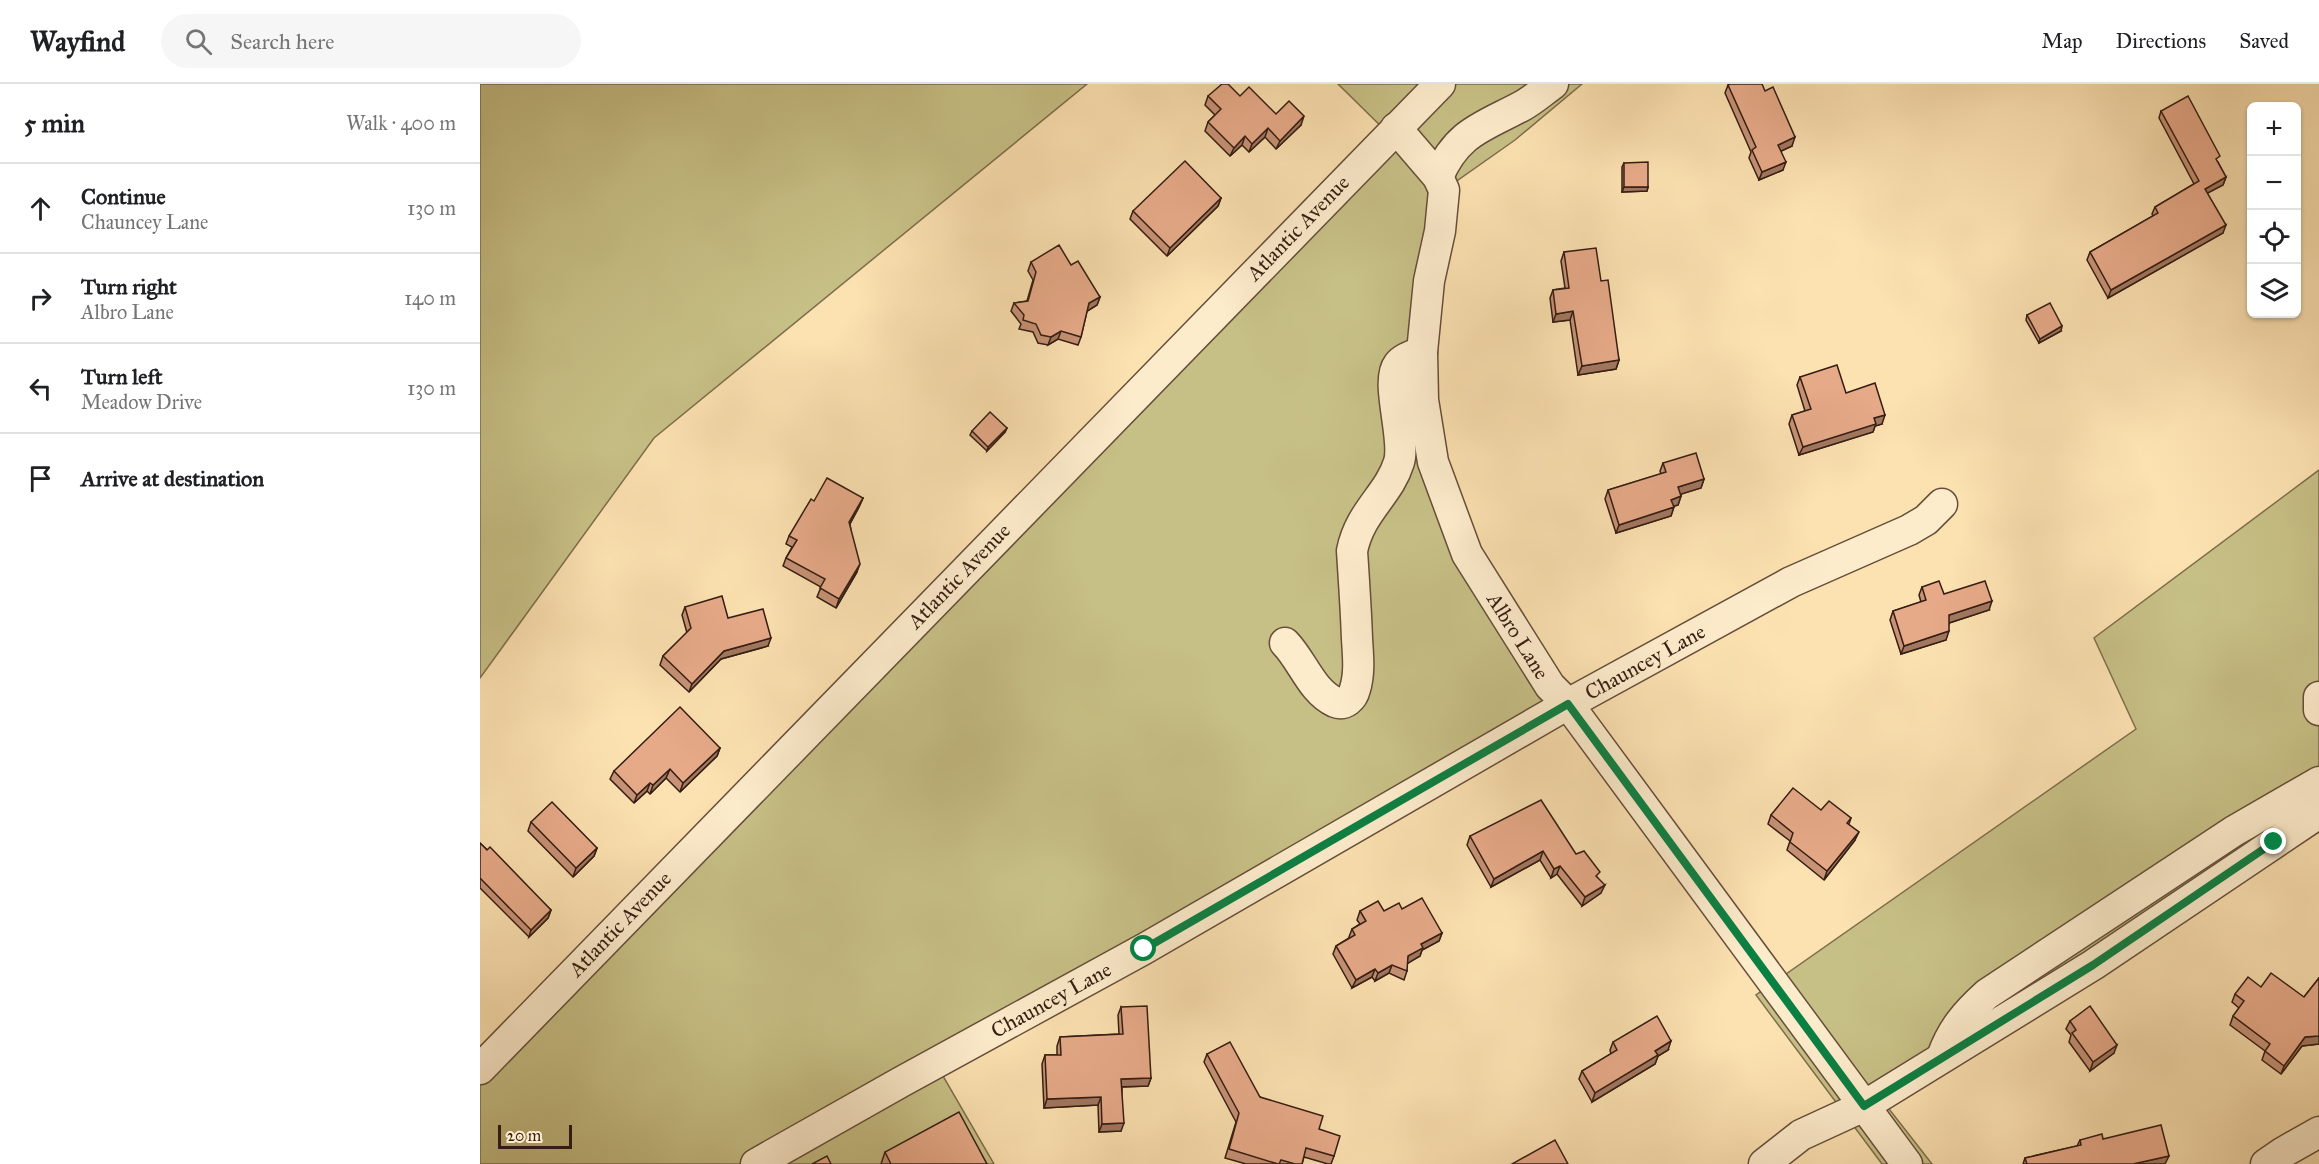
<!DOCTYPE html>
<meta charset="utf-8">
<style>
body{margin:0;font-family:"IM FELL Great Primer",serif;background:#f6f6f6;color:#202124}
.controls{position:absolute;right:18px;top:18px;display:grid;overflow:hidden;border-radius:9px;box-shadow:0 2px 4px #0004}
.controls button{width:54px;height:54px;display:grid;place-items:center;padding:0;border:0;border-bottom:2px solid #e0e0e0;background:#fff;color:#202124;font:30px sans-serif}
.scale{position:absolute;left:18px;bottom:15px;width:74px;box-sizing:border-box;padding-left:6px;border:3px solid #341d12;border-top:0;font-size:16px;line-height:21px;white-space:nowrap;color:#341d12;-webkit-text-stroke:4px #fdeccc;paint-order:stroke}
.stop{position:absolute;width:18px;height:18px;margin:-14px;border:4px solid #0b8043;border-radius:50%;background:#fff}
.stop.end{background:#0b8043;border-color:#fff;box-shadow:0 2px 6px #0008}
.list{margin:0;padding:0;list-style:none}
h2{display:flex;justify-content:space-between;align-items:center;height:78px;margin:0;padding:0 24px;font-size:26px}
h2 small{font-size:20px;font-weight:400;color:#757577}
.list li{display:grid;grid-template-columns:39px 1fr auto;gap:18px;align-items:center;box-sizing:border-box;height:90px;padding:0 24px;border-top:2px solid #e0e0e0}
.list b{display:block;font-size:22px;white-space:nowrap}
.list p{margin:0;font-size:20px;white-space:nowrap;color:#757577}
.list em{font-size:20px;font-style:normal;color:#757577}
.icon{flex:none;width:33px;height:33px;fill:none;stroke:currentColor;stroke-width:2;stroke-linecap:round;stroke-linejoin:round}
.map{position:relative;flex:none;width:1839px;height:1080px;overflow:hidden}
header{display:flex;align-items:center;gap:36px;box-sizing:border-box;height:84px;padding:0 30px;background:#fff;border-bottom:2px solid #e0e0e0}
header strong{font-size:28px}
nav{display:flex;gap:33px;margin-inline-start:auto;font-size:21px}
.search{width:420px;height:54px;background:#f6f6f6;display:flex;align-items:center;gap:15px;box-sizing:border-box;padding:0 21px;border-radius:33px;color:#757577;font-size:22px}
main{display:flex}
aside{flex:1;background:#fff}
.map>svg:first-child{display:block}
</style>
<header>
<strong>Wayfind</strong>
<div class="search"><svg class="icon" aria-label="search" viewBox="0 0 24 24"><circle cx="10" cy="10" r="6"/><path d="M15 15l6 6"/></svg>Search here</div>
<nav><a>Map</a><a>Directions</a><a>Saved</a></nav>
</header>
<main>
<aside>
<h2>5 min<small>Walk · 400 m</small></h2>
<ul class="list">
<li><svg class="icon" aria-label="ahead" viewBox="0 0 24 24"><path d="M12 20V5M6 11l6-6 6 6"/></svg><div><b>Continue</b><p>Chauncey Lane</p></div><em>130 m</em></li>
<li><svg class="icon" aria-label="right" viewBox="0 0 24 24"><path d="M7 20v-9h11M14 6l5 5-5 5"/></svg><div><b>Turn right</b><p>Albro Lane</p></div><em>140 m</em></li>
<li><svg class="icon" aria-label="left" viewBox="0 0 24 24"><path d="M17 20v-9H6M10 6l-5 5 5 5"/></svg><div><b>Turn left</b><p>Meadow Drive</p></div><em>130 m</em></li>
<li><svg class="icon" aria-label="arrive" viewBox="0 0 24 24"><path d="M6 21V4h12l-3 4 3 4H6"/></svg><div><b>Arrive at destination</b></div></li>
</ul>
</aside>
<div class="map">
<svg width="1839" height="1080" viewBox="0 0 1839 1080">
<rect width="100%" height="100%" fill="#fce1b1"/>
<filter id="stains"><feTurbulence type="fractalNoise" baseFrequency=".00333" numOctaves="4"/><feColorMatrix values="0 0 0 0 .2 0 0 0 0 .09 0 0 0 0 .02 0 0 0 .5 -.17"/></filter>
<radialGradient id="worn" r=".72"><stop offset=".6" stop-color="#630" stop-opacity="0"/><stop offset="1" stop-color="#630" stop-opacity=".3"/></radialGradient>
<g fill="#c7c086" stroke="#7e6e4c" stroke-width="1.5">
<path d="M0,0h607l-433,354 -174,240z"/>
<path d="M858,0h244l-67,56 -61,43 -33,279 137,241 -622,361 58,100h-514v-79l369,-383 546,-562z"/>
<path d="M1839,386v335l-444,286 57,73h-50l-126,-169 380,-266 -42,-91z"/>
</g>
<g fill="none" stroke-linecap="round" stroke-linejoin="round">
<g stroke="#664e3a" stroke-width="33">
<g id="minor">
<path d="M916,44l42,49 6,13 -4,41 -11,50 -7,71 1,48 10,62 34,92 83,132 18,18 339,460"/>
<path d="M958,93c19,-45 45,-50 84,-71 11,-6 21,-15 31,-22"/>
<path d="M805,559c17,17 27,49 50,59 10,4 18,-4 20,-13 5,-16 3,-34 2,-50 -1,-29 -3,-58 -5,-88 8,-40 37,-56 47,-89 7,-23 -14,-80 -1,-97 5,-7 16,-10 24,-13"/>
<path d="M1839,613v13"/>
<path d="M1462,973c10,-28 24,-44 45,-63l247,-163 85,-49"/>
<path d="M0,985l960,-985"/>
<path d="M276,1080l145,-82 243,-133 424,-245 223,-122 118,-52 17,-10 16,-16"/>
<path d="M1284,1080l37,-29 63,-29 229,-141 226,-152"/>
<path d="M1786,1080l16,-11 37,-21"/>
</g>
</g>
<use href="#minor" stroke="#fdeccc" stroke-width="30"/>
</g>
<g fill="#c79276" stroke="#341d12" stroke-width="1.5">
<path d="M1248,1l64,61 -11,5 2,19 -24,10 -10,-22 2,-6 -26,-59z"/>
<path d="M728,12h32l36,18 25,11 -25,24 -11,-12 -16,15 -7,-7 -12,11 -25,-25 3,-9 7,-7 -10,-10z"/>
<path d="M1681,27l57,51 8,15 -3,8 -16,8 16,40 -115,65 -21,-38 3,-8 63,-36 -1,-2 3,-7 39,-23 -35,-66z"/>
<path d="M1144,79l24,24 -1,4 -25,1v-25z"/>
<path d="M741,114l-3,8 -51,50 -37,-37 3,-8z"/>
<path d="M1084,168l37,29 18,79 -3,9 -38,6 -8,-55 -17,2 -3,-24 3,-8 12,-2 -4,-27z"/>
<path d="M551,178l40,3 29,32 -3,8 -10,6 -6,26 -3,8 -20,-6 -10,6 -10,-2 -5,-11 -14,-3 2,-5 -10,-13 3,-8 13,-2 6,-21 -5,-9z"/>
<path d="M1547,231l34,16 -22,12 -13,-23z"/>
<path d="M1320,293l46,16 36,31 -7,2 -2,6 -74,23 -10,-31 3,-9 13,-4 -8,-26z"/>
<path d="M527,344l-2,4 -18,19 -17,-16 2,-4z"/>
<path d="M1183,379l41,16 -3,9 -21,6 1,2 -3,9 -4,1 -3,10 -55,17 -11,-34 3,-9 53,-16 -1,-3z"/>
<path d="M383,414l-4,9 -9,17 7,48 -21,36 -19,-11 4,-10 -38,-21 3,-8 6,-11 -6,-3 3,-8 25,-35z"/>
<path d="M1442,503l67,23 -40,13 -3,17 -45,14 -11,-34 3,-9 28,-9 -2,-7z"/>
<path d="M205,523l43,11 40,28 -47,13 -32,33 -29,-27 3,-9 24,-23 -5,-18z"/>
<path d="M240,664l-3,8 -37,36 -14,-14 -16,16 -3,-3 -13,12 -24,-24 4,-8z"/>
<path d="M1341,726l30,8 -2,6 6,16 -31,40 -37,-30 3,-9 -22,-17 3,-9z"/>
<path d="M51,738l66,26 -3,8 -21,21 -45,-46z"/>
<path d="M990,752l106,18 22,24 3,15 -19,13 -25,-32 -6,4 -11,-18 -49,27 -24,-42z"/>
<path d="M0,759l71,67 -3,8 -19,19 -49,-49z"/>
<path d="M922,825l40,24 -3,8 -17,9 -2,6 -13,7v8l-3,9 -15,-7 -14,8 -3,-4 -20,11 -19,-34 3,-8 13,-8v-1l3,-8 8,-5 -3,-4 3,-9h24z"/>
<path d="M1839,894v66l-17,2 -21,28 -19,-14 3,-9 -35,-26 3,-9 6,-8 -7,-6 3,-8 26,-7 43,10z"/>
<path d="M641,923l30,71 -3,8 -26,1 -1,44 -22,1 -1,-27 -54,3 -2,-44 3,-9h12v-9l3,-9 59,-3 -1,-19z"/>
<path d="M1590,937l44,32 -24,18 -21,-29 2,-7 -5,-6z"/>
<path d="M1133,958l55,8 -10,6 -3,8 -63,38 -13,-23 3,-8 29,-17 -1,-4z"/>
<path d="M727,970l53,43 59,32 15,27 -3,8h-3l-24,-7 -2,7h-56l-21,-6 11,-36 -32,-60z"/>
<path d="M1623,1055l62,25h-142l2,-6 52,-12 3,-6z"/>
<path d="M405,1068l102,12h-106z"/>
</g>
<g fill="#a27760" stroke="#341d12" stroke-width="1.5">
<path d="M824,32l-3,9 -25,24 4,-8z"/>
<path d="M788,44l-3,9 -16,15 3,-8z"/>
<path d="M765,52l-3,9 -12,11 4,-8z"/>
<path d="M1315,53l-3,9 -17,8 3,-9z"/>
<path d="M1306,78l-3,8 -24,10 3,-8z"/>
<path d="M1746,93l-3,8 -21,11 3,-7z"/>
<path d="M1144,103h24l-1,4 -25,1z"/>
<path d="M741,114l-3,8 -51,50 3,-8z"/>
<path d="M1746,141l-3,8 -115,65 3,-8z"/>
<path d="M620,213l-3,8 -11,7 3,-9z"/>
<path d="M1093,227l-3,9 -17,2 3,-8z"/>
<path d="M1582,242l-1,5 -22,12 1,-4z"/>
<path d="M581,247l-3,8 -10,6 3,-8z"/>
<path d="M1139,276l-3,9 -38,6 4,-9z"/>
<path d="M1405,331l-3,9 -7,2 -2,6 -74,23 4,-8 71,-29z"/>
<path d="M527,344l-2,4 -18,19 1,-4z"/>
<path d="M1224,395l-3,9 -26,8 3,-9z"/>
<path d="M1201,412l-3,9 -10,3 3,-8z"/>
<path d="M383,414l-4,9 -13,24 3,-9z"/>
<path d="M1194,423l-3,9 -55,17 3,-8z"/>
<path d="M380,480l-3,8 -21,36 3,-9z"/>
<path d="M1512,517l-3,9 -43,14 3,-9z"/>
<path d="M1469,547l-3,9 -45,14 3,-8z"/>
<path d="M291,554l-3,8 -47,13 -32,33 3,-8 32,-33z"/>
<path d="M240,664l-3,8 -37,36 3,-9z"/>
<path d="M190,685l-4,9 -16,16 3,-9z"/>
<path d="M170,699l-3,8 -13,12 3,-8z"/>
<path d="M1379,748l-4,8 -31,40 3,-9z"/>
<path d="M117,764l-3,8 -21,21 3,-9z"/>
<path d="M1063,767l-3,9 -49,27 3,-8z"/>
<path d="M1080,782l-3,8 -6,4 3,-9z"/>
<path d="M1125,801l-4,8 -19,13 3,-9z"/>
<path d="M71,826l-3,8 -19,19 2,-7z"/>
<path d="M962,849l-3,8 -17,9 -2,6 -15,9 3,-9 13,-12z"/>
<path d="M912,881l-3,8 -14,8 3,-8z"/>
<path d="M895,885l-3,8 -20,11 4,-8z"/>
<path d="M1839,952v8l-17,2 -21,28 3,-8 21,-29z"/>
<path d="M1191,957l-3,9 -10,6 -3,8 -63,38 3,-9 60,-42z"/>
<path d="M1637,961l-3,8 -24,18 3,-9z"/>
<path d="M671,994l-3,8 -30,1 3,-8z"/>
<path d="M621,1013l-3,8 -54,3 3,-9z"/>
<path d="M644,1039l-3,8 -22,1 3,-8z"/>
<path d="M1689,1072l-4,8h-32z"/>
</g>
<g fill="#e7aa89" stroke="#341d12" stroke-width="1.5">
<path d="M742,0h6l12,12 9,-9 27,27 13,-13 15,15 -24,25 -12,-13 -16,16 -7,-8 -11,12 -26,-26 13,-13 -13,-13z"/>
<path d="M1250,0h32l3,7 8,-4 22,50 -17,8 8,17 -24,10 -10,-22 4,-3 -28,-62z"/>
<path d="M1708,12l32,60 -4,3 10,18 -21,12 21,36 -115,65 -21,-38 68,-39 -3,-6 44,-26 -38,-70z"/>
<path d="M705,77l36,37 -51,50 -37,-37z"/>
<path d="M1168,78v25h-24v-24z"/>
<path d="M579,161l12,20 7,-4 22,36 -11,6 -8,34 -20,-6 -10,6 -10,-2 -5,-11 -13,-4 1,-5 -10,-12 14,-2 8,-29 -5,-10z"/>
<path d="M1116,164l5,33 7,-1 11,80 -37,6 -9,-55 -17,3 -3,-24 16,-2 -5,-36z"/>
<path d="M1570,219l12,23 -22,13 -13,-24z"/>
<path d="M1357,281l9,28 29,-10 10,32 -11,3 2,6 -73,23 -11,-32 19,-6 -11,-32z"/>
<path d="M510,328l17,16 -19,19 -16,-16z"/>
<path d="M1216,369l8,26 -26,8 3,9 -10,4 3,7 -55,18 -11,-35 58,-18 -3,-9z"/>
<path d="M347,394l36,20 -14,24 11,42 -21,35 -19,-11 5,-9 -39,-21 11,-18 -8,-4 22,-37 3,2z"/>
<path d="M1459,497l5,13 41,-13 7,20 -43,14v16l-45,15 -11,-35 33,-11 -4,-13z"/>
<path d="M242,512l6,22 35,-9 8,29 -47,13 -32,33 -29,-28 28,-28 -6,-21z"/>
<path d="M200,623l40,41 -37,35 -13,-14 -17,16 -3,-2 -13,12 -23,-24z"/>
<path d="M1313,704l28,22 8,-9 22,17 -4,5 12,9 -32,39 -37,-29 3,-9 -22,-18z"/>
<path d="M1061,716l35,54 8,-3 16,21 -4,4 9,9 -20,12 -25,-31 -6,3 -11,-18 -49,28 -24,-43z"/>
<path d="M72,718l45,46 -21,20 -45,-46z"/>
<path d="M0,759l7,7 3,-3 61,63 -20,20 -51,-52z"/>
<path d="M942,814l20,35 -21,11 2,4 -15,8 -1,15 -15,-6 -14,8 -3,-4 -19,11 -20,-34 19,-11 -3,-6 14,-8 -6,-10 18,-10 6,10 15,-8 3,6z"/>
<path d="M1791,889l33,24 15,-19v58l-14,1 -21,29 -19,-15 5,-7 -37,-28 11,-15 -9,-7 13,-17 13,10z"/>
<path d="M667,922l4,72 -30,1 3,44 -22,1 -1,-27 -54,2 -2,-44h16l-1,-18 63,-3 -2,-27z"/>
<path d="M1610,922l27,39 -24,17 -21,-29 4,-3 -6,-9z"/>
<path d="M1177,932l14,25 -16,10 3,4 -63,38 -13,-22 35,-21 -4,-8z"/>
<path d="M750,958l30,55 63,19 -4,13 21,7 -6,20 -28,-8 -4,16h-7l-14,-4 -2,4h-1l-49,-15 10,-36 -32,-59z"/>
<path d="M479,1028l28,52h-96l-6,-12z"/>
<path d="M1681,1041l8,31 -36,8h-106l-2,-6 56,-13 -1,-5 22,-6 1,5z"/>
<path d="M1075,1056l13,24h-56z"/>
<path d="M347,1072l4,8h-19z"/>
</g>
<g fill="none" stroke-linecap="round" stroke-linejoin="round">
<path stroke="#0b8043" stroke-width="8" d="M664,865l424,-245 296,402 229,-141 181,-123"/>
</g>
<g text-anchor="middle" stroke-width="4.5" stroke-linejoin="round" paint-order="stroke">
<g font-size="21" fill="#341d12" stroke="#fdeccc">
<text transform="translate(818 144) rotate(-46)" y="7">Atlantic Avenue</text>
<text transform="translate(479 492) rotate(-46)" y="7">Atlantic Avenue</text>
<text transform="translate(1038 552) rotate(58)" y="7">Albro Lane</text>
<text transform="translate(1165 578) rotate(-29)" y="7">Chauncey Lane</text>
<text transform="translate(140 840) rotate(-46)" y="7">Atlantic Avenue</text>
<text transform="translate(571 916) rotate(-29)" y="7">Chauncey Lane</text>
</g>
</g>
<rect width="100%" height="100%" filter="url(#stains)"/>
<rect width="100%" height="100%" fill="url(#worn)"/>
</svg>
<div class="controls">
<button>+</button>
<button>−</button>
<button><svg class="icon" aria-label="locate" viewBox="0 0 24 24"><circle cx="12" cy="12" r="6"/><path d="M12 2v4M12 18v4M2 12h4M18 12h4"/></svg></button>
<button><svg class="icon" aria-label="layers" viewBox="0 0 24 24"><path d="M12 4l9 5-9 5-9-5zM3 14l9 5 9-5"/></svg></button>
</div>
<div class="scale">20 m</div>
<div class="stop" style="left:664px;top:865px"></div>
<div class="stop end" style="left:1794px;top:758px"></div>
</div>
</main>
